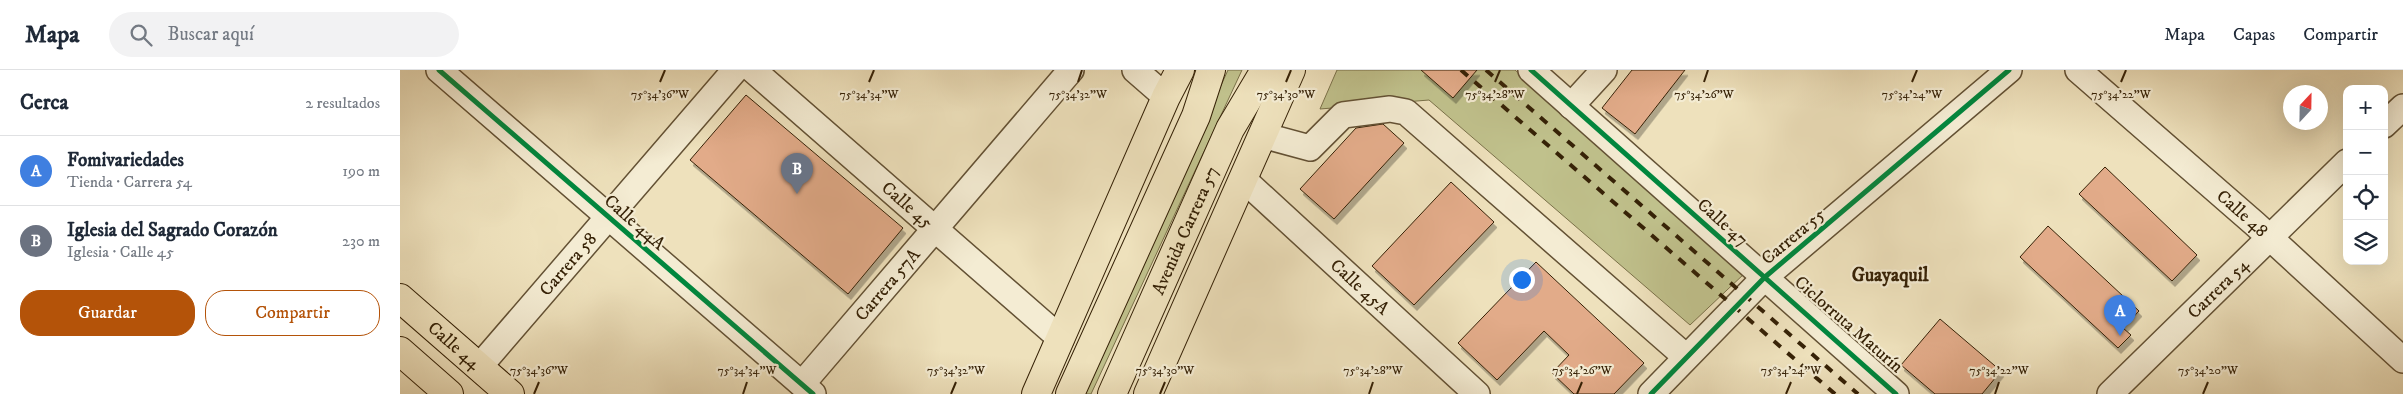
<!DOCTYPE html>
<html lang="es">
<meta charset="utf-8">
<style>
body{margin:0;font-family:"IM FELL DW Pica",serif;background:#f2f2f3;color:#1f2937}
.controls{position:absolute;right:15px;top:15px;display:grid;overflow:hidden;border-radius:10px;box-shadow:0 5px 20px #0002}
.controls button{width:45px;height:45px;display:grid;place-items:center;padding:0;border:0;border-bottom:1px solid #e0e1e3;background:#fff;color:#1f2937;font:25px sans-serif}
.compass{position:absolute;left:1883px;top:15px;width:45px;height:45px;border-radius:50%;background:#fff;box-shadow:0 5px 20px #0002;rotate:22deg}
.you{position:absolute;left:1121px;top:209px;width:18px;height:18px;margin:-12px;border:4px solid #fff;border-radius:50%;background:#1a73e8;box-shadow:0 0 0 8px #1a73e833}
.badge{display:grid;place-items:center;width:32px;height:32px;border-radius:50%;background:#b45309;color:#fff;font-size:16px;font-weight:700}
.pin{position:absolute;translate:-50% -41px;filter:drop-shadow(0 1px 2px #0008)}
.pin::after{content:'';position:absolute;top:26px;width:18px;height:15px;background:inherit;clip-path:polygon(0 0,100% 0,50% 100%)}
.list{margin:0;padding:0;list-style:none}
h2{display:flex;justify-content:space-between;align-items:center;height:65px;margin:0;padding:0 20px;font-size:21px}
h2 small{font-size:16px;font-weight:400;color:#747a83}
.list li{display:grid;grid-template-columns:32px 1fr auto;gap:15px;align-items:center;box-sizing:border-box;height:70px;padding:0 20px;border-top:1px solid #e0e1e3}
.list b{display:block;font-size:19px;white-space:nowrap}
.list p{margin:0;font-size:16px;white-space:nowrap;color:#747a83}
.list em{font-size:16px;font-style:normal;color:#747a83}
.actions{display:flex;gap:10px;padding:15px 20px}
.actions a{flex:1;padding:11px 0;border:1px solid #b45309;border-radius:20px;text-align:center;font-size:18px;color:#b45309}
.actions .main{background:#b45309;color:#fff}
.icon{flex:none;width:28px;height:28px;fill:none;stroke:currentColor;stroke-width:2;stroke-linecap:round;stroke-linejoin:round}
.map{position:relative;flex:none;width:2003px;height:324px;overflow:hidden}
header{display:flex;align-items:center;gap:30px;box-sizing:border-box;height:70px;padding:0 25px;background:#fff;border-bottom:1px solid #e0e1e3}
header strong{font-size:24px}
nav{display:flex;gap:28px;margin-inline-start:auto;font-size:18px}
.search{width:350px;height:45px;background:#f2f2f3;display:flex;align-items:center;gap:12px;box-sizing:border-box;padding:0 18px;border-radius:28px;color:#747a83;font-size:19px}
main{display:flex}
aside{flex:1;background:#fff}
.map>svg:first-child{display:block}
</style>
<header>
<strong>Mapa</strong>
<div class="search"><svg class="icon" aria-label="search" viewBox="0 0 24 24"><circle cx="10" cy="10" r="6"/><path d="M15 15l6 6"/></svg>Buscar aquí</div>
<nav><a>Mapa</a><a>Capas</a><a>Compartir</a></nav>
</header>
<main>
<aside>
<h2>Cerca<small>2 resultados</small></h2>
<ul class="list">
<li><span class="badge" style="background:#3f7fe0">A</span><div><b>Fomivariedades</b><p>Tienda · Carrera 54</p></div><em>190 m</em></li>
<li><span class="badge" style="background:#6b7280">B</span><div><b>Iglesia del Sagrado Corazón</b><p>Iglesia · Calle 45</p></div><em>230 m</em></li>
</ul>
<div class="actions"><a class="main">Guardar</a><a>Compartir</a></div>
</aside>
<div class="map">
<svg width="2003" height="324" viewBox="0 0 2003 324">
<defs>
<filter id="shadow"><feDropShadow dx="3" dy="5.5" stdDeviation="0" flood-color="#0004"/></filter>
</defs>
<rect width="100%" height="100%" fill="#eee1bc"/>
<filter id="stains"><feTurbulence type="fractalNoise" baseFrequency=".004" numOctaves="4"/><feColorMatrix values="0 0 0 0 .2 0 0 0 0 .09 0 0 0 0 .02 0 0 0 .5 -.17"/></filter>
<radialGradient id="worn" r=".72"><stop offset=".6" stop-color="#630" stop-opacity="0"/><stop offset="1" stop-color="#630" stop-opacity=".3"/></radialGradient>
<g fill="#c0c18c" stroke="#7a7149">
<path d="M828,0h14l-151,324h-11z"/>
<path d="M937,0h178l230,203 -55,52 -261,-225 -109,9z"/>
</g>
<g fill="#e2ab89" stroke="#352106" filter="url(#shadow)">
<path d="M1021,0h56l-24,28z"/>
<path d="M1232,0h53l-50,64 -33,-26z"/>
<path d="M346,25l157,133 -55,66 -158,-134z"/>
<path d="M983,54l21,19 -70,76 -34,-30 56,-61z"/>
<path d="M1705,97l92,88 -25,26 -93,-87z"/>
<path d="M1051,112l43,40 -80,83 -42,-39z"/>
<path d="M1648,156l91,85 -16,17 8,7 -13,13 -98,-91z"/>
<path d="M1136,192l108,101 -30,31h-40l-22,-21 17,-18 -25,-24 -47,49 -39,-37z"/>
<path d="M1540,249l61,52 -19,23h-47l-34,-29z"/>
</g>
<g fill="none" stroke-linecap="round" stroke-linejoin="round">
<g stroke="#635134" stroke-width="28">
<g id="minor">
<path d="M39,0l374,324"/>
<path id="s1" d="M353,0l308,269"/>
<path d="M735,0l31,27"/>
<path d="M1131,0l365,324"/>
<path id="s2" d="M1678,0l177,154 148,136"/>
<path d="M1171,36l33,-36"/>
<path d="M1984,55l19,-18"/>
<path d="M862,65l48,13 33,-33 47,-6 16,3 280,245"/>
<path id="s3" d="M843,109l234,215"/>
<path id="s4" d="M79,297l256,-297"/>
<path id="s5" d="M402,314l269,-314"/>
<path d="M1251,324l114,-117 244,-207"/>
<path id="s6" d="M1710,324l237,-232"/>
</g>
</g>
<g stroke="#352106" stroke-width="30">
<g id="major">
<path id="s7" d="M0,228l110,96"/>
<path d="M0,281l49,43"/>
<path d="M636,324l130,-297 14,-27"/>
<path d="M670,324l126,-278 15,-46"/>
<path id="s8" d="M712,324l118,-265 35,-59"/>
<path d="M748,324l143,-324"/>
</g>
</g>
<use href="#minor" stroke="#f4ecd3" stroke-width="25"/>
<use href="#major" stroke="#eee1bc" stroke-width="28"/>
<g stroke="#352106" stroke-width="4" stroke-dasharray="9 9" stroke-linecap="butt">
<path d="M1061,0l374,324"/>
<path d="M1086,0l372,324"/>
</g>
<g stroke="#f4ecd3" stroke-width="8">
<g id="cycleway">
<path d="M39,0l374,324"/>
<path d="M1131,0l365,324"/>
<path d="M1251,324l114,-117 244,-207"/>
</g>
</g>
<use href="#cycleway" stroke="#00873e" stroke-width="5"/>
</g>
<path fill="none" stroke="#352106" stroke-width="2" d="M260,12l5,-12M469,12l5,-12M678,12l4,-12M886,12l5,-12M1095,12l5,-12M1304,12l4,-12M1512,12l5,-12M1721,12l5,-12M134,324l5,-12M343,324l4,-12M551,324l5,-12M760,324l5,-12M969,324l4,-12M1177,324l5,-12M1386,324l5,-12M1595,324l4,-12M1803,324l5,-12"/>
<g text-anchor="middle" stroke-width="4.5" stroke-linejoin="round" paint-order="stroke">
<g font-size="18" fill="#352106" stroke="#f4ecd3">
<text dy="6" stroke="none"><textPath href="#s1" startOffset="205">Calle 45</textPath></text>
<text dy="6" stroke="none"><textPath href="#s2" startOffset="218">Calle 48</textPath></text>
<text transform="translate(235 152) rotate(41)" y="6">Calle 44A</text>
<text transform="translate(1323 152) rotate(42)" y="6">Calle 47</text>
<text dy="6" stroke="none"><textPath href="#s8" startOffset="179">Avenida Carrera 57</textPath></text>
<text transform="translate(1393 166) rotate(-40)" y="6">Carrera 55</text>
<text dy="6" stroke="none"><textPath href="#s4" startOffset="136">Carrera 58</textPath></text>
<text dy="6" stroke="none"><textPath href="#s5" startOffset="131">Carrera 57A</textPath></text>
<text dy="6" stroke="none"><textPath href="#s3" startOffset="159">Calle 45A</textPath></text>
<text dy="6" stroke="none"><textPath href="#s6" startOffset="151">Carrera 54</textPath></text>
<text transform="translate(1449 254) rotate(41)" y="6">Ciclorruta Maturín</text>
<text dy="6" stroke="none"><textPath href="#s7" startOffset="72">Calle 44</textPath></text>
</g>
<g font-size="19" font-weight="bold" fill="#352106" stroke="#f4ecd3">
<text x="1490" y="211">Guayaquil</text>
</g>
</g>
<g font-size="12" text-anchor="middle" fill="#352106" stroke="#f4ecd3" stroke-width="4.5" stroke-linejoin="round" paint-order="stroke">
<text x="260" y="28">75°34'36"W</text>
<text x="469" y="28">75°34'34"W</text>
<text x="678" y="28">75°34'32"W</text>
<text x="886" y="28">75°34'30"W</text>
<text x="1095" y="28">75°34'28"W</text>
<text x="1304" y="28">75°34'26"W</text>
<text x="1512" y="28">75°34'24"W</text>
<text x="1721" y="28">75°34'22"W</text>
<text x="139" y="304">75°34'36"W</text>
<text x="347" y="304">75°34'34"W</text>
<text x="556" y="304">75°34'32"W</text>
<text x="765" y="304">75°34'30"W</text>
<text x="973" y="304">75°34'28"W</text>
<text x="1182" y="304">75°34'26"W</text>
<text x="1391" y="304">75°34'24"W</text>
<text x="1599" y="304">75°34'22"W</text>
<text x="1808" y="304">75°34'20"W</text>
</g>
<rect width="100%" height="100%" filter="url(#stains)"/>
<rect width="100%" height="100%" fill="url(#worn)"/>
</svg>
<div class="controls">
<button>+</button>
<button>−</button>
<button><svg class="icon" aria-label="locate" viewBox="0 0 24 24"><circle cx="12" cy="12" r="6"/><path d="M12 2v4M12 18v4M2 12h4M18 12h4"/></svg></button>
<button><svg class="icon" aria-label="layers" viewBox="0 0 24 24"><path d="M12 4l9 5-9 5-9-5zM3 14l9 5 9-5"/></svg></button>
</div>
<svg class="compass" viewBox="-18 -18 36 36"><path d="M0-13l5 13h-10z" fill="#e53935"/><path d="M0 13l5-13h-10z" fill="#747a83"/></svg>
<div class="you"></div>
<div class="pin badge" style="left:1720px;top:266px;background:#3f7fe0">A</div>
<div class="pin badge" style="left:397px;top:124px;background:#6b7280">B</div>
</div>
</main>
